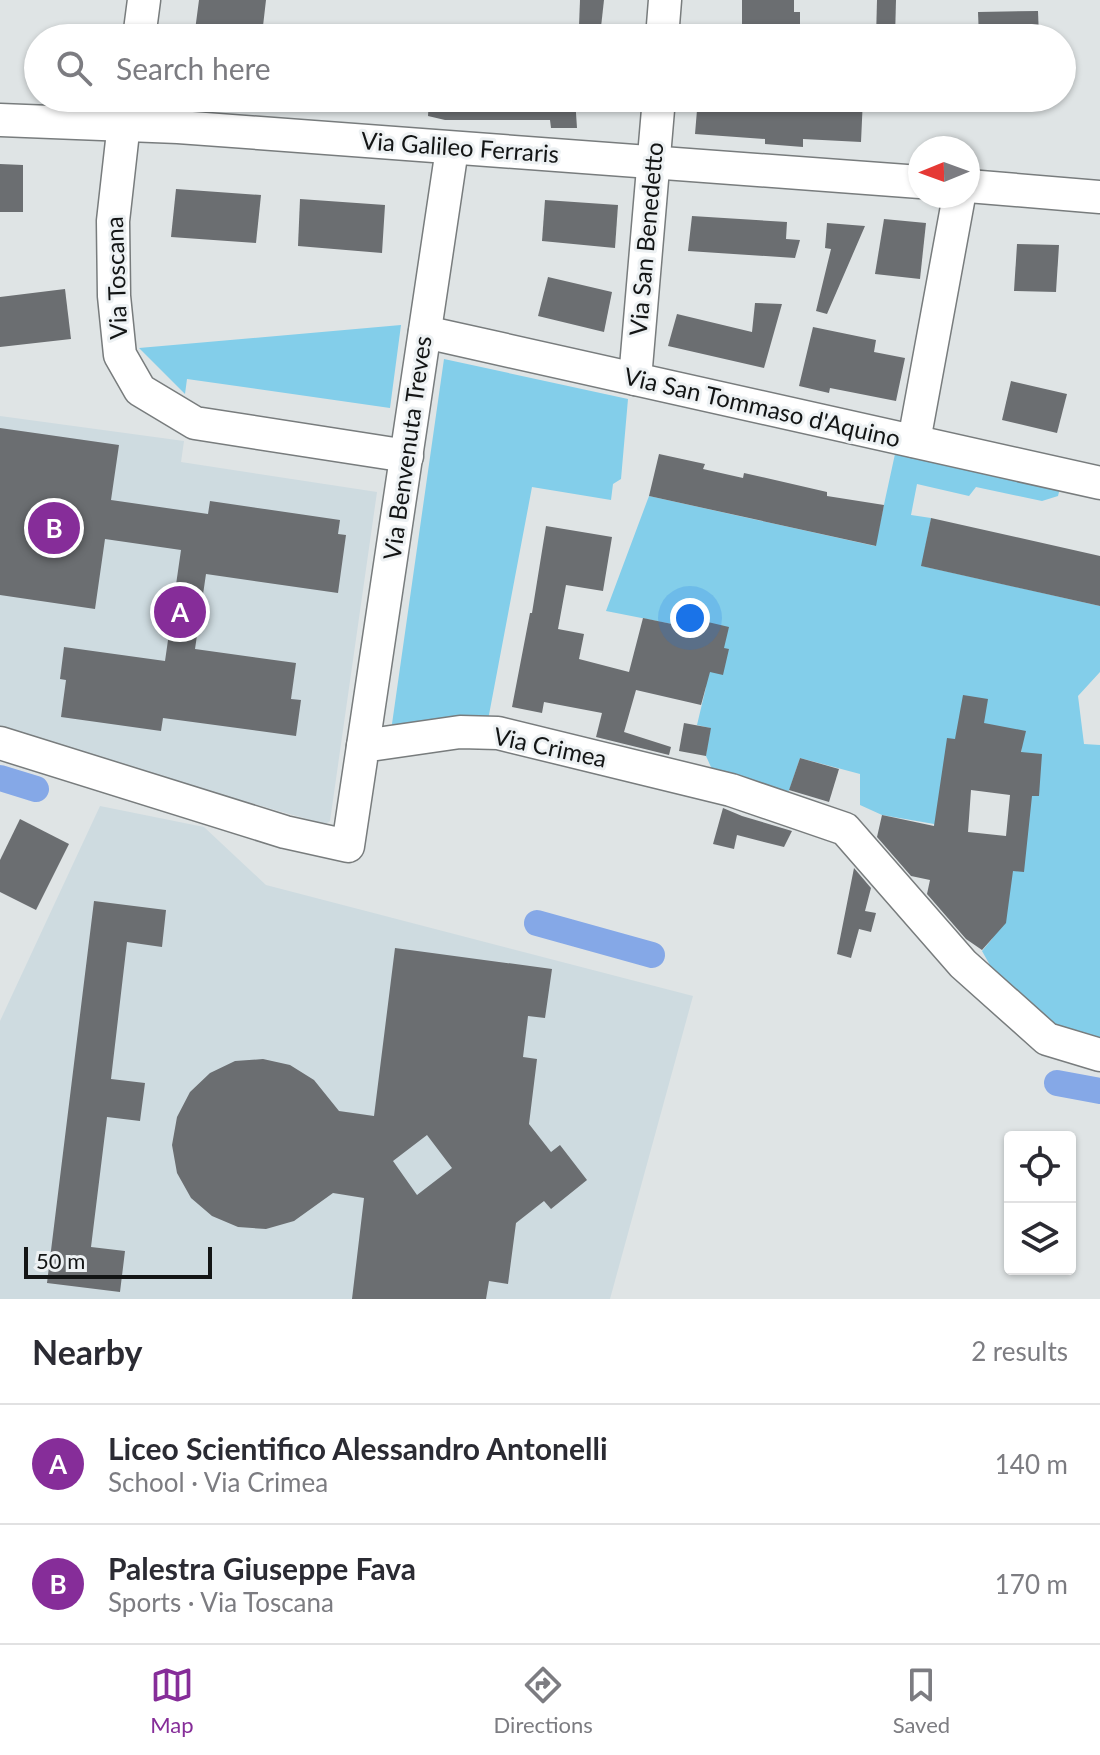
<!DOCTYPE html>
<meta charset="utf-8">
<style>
body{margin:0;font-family:Lato,sans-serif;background:#f7f7f7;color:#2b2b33}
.controls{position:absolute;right:24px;bottom:24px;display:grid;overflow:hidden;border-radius:8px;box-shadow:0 2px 6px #0004}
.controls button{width:72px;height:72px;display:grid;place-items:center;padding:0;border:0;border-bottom:2px solid #e1e1e2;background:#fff;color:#2b2b33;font:40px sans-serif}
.compass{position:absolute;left:908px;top:136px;width:72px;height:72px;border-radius:50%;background:#fff;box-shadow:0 2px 6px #0004;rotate:269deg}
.scale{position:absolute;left:24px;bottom:20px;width:188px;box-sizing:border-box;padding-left:8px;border:4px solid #131515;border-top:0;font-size:22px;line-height:28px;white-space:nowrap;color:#131515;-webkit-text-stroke:6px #edf1f3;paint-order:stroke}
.you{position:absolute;left:690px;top:618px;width:28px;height:28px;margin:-20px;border:6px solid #fff;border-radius:50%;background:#1a73e8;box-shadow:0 0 0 12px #1a73e833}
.badge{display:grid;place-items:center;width:52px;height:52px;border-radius:50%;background:#862d99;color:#fff;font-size:26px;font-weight:700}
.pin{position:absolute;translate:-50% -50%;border:4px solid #fff;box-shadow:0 2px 8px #0006}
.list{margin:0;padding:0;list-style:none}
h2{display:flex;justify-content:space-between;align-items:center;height:104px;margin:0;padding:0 32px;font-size:34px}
h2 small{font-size:26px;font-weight:400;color:#7c7c81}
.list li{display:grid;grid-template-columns:52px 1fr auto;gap:24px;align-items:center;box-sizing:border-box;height:120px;padding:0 32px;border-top:2px solid #e1e1e2}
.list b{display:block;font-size:30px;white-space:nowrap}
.list p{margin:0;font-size:26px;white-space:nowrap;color:#7c7c81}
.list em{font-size:26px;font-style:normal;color:#7c7c81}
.icon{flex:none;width:44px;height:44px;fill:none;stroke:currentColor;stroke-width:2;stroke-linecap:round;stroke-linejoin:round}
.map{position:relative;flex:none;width:1100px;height:1299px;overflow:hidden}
.search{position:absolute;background:#fff;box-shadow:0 2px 6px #0004;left:24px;right:24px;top:24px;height:88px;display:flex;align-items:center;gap:20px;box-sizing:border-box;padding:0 28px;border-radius:44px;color:#7c7c81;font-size:30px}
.sheet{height:344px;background:#fff}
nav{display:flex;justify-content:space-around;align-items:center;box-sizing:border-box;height:112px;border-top:2px solid #e1e1e2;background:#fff;font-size:22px;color:#7c7c81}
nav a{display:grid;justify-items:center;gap:4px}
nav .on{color:#862d99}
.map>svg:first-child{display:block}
</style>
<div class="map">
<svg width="1100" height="1299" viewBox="0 0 1100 1299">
<rect width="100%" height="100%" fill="#dfe4e5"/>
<g fill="#cedbe0">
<path d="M0,416l184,25 -3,21 196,30 -47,329 -5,3 -325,-92z"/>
<path d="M100,806l104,21 62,58 427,111 -83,303h-610v-278z"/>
</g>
<g fill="#83ceea">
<path d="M401,325l-11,83 -203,-29 -2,15 -46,-46z"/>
<path d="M444,359l184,40 -7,80 -8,5 -2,16 -79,-13 -44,233 -97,11z"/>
<path d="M895,454l165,34 -2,8 -16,5 -66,-14 -7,9 -52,-12 -6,31 20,3 -9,48 178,40v66l-22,24 6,48 16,1v295l-45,-10 -55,-47 -18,-32 10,-12 17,-41 -3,-28 16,-124 -41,-3 -51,140 4,-59 -52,-9 -22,-10v-31l-60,-16 -11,33 -29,-1 -45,-14 -9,-20 4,-28 -13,-3 9,-38 -34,-63 -66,-13 43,-115 226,50z"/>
</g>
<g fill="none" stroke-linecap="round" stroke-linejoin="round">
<g stroke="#85a8e7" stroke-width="26">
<path d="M0,778l36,11"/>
<path d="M537,923l115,32"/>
<path d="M1057,1083l43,8"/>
</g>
</g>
<g fill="#6b6e71" fill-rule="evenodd">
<path d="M199,0h67l-3,26 -25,-2 -1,14h-43z"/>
<path d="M580,0h24l-3,27 -22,-1z"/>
<path d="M742,0h52v12h6v26l-58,-1z"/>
<path d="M877,0h19l-1,38h-19z"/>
<path d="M1038,11l1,27h-60l-1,-26z"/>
<path d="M429,98h146l2,30h-26l-1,-8h-105l-17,-4z"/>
<path d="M698,98h165l-2,44 -58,-3v8l-38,-3v-5l-70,-5z"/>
<path d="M0,164l23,1v47h-23z"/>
<path d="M176,189l85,6 -5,48 -85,-6z"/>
<path d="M300,199l85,6 -3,48 -84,-7z"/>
<path d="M545,200l73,5 -3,43 -73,-7z"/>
<path d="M692,216l95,6 -1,17 14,1 -5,18 -107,-7z"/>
<path d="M884,219l42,4 -6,56 -45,-5z"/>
<path d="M827,223l38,3 -38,88 -11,-3 15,-62 -6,-1z"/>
<path d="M1017,244l42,1 -3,47 -42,-1z"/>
<path d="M548,277l64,15 -8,40 -66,-16z"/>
<path d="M65,289l6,50 -71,8v-50z"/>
<path d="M755,303l27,1 -18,64 -96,-22 9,-32 75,18z"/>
<path d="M813,327l63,13 -2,12 31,6 -9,43 -66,-13 -1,5 -30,-7z"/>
<path d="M1011,381l56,13 -10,39 -55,-13z"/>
<path d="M0,428l119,17 -8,55 97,14 2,-13 130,19 -2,14 8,1 -8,58 -132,-19 -11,75 101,14 -5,36 10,1 -5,36 -133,-18 -2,13 -100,-14 5,-37 -6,-1 4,-32 101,14 16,-111 -76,-11 -10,70 -95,-14z"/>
<path d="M659,454l46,10 -2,5 40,9 1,-5 83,19v4l57,9 -8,41 -227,-50z"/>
<path d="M931,518l169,38v50l-179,-40z"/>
<path d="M546,526l66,11 -9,54 -37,-6 -8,44 26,5 -5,25 50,13 14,-54 29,6 2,-10 55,13 -5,21 5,1 -6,26 -13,-3 -9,33 -65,-15 -12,42 47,15 -2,8 -73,-18 6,-24 -58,-11 -2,11 -30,-6 18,-94h2z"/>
<path d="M963,695l25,4 -4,24 42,8 -5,21 21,2 -3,42h-7l-8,76 -11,-1 -7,52 -24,27 -16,-11 -39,-45 3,-14 -19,-4 -34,-39 5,-22 52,11 13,-88 8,1zM971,790l39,5 -4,41 -38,-4z"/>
<path d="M684,723l27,5 -5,28 -27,-5z"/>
<path d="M800,758l39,11 -10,33 -40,-12z"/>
<path d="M723,808l19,8 50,15 -8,16 -47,-12 -3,14 -21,-5z"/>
<path d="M20,819l49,25 -33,66 -36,-18v-32z"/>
<path d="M854,868l17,20 -6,23 11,2 -5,19 -12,-3 -8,29 -14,-4z"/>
<path d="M94,901l72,9 -4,37 -35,-5 -16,137 34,4 -5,38 -33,-4 -16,130 34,4 -5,41 -73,-9z"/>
<path d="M395,948l157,21 -7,49 -17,-2 -5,41 14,2 -8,65 22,28 9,-7 27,35 -36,29 -7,-8 -28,22 -8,61 -19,-3 -3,18h-134l12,-101 -31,-5 -39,28 -28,8 -28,-2 -26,-11 -21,-18 -14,-25 -5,-28 5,-28 13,-25 20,-19 25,-12 28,-2 27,6 24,15 25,31 35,5zM427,1135l25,33 -35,27 -24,-34z"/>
</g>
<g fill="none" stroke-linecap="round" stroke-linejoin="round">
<g stroke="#787c7d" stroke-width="35">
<g id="minor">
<path d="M139,38l5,-38"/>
<path d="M662,38l3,-38"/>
<path d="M132,98l-8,25 -11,98 1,75 6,59 20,35 55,33 212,33"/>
<path d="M0,120l178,7 742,55"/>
<path d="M968,186l132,11"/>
<path d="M425,332l675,151"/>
<path d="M635,379l24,-281"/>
<path d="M914,441l45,-245"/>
<path d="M0,743l285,89 63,14 15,-100 97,-14 38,1 233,57 114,39 118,135 84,75 53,16"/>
<path d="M363,746l89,-597"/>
</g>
</g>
<use href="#minor" stroke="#fff" stroke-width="32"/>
</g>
<g text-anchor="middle" stroke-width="6" stroke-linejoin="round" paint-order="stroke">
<g font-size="24" fill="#131515" stroke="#edf1f3">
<text transform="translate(460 148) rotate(4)" y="8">Via Galileo Ferraris</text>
<text transform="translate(647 239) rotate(-85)" y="8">Via San Benedetto</text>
<text transform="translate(117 278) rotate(-92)" y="8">Via Toscana</text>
<text transform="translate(762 408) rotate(13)" y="8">Via San Tommaso d'Aquino</text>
<text transform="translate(408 448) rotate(-82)" y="8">Via Benvenuta Treves</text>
<text transform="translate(550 748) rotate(12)" y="8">Via Crimea</text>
</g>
</g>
</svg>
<div class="controls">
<button><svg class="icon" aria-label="locate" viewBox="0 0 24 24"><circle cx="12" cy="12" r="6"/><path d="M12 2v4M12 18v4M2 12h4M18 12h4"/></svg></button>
<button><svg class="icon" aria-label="layers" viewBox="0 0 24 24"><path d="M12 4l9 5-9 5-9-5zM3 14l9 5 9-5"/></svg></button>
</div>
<svg class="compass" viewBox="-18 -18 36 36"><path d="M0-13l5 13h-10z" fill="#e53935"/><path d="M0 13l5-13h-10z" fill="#7c7c81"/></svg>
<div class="scale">50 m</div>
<div class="you"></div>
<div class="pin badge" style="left:180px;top:612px">A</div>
<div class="pin badge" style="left:54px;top:528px">B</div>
<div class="search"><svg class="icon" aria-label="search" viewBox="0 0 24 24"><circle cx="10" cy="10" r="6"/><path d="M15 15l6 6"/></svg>Search here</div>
</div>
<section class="sheet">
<h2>Nearby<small>2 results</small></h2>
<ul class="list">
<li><span class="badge">A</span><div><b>Liceo Scientifico Alessandro Antonelli</b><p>School · Via Crimea</p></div><em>140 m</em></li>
<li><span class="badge">B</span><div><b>Palestra Giuseppe Fava</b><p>Sports · Via Toscana</p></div><em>170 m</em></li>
</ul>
</section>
<nav>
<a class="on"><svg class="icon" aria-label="map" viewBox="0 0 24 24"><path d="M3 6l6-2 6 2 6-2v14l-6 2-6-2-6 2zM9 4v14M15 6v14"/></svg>Map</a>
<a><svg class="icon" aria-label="directions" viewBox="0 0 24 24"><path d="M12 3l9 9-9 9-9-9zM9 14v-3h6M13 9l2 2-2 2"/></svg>Directions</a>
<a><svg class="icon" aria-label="saved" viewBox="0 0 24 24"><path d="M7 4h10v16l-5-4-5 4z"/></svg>Saved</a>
</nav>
